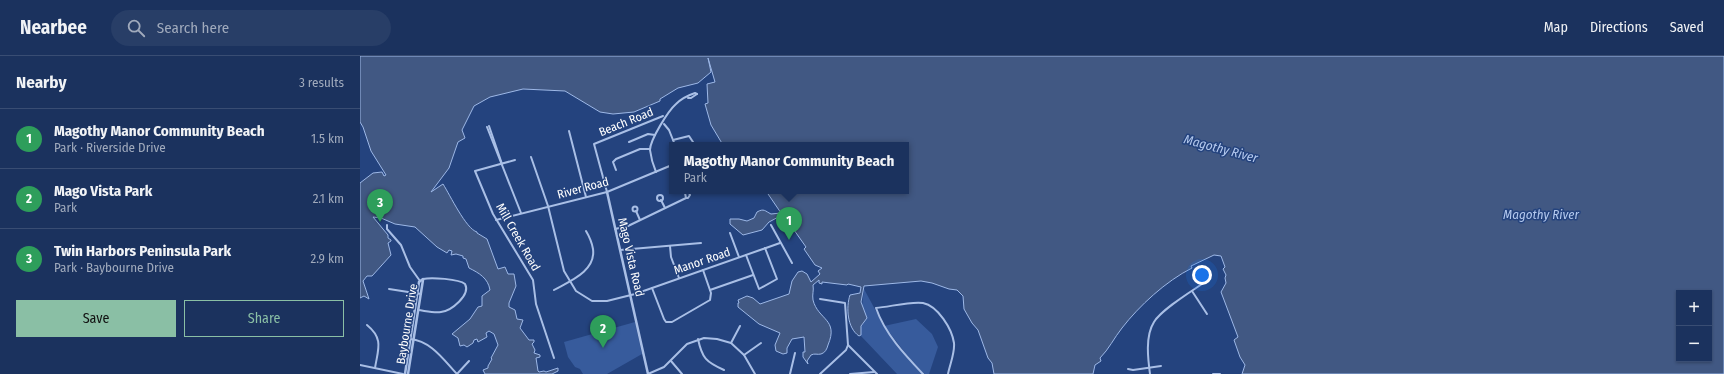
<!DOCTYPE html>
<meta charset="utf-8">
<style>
body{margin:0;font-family:"Fira Sans Condensed",sans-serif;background:#283e67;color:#f1f3f6}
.controls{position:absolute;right:12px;bottom:12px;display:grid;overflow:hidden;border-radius:0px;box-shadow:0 1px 3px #0004}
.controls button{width:36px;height:36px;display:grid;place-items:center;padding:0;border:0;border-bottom:1px solid #394d73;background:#1b325e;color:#f1f3f6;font:20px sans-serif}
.you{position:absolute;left:842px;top:219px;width:14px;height:14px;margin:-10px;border:3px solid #fff;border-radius:50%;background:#1a73e8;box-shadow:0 0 0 6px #1a73e833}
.badge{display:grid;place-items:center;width:26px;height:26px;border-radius:50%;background:#8abfa5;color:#fff;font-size:13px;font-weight:700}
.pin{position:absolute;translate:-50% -33px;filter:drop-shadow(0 1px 2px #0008)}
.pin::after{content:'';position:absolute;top:21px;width:14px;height:12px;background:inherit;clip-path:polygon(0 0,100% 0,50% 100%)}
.popup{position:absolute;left:309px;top:86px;width:240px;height:52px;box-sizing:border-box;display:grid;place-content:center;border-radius:0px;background:#1b325e;filter:drop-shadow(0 1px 3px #0005);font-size:13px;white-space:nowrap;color:#a0aabc}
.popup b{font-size:15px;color:#f1f3f6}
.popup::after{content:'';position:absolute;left:50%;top:100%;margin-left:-8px;border:8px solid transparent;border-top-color:#1b325e}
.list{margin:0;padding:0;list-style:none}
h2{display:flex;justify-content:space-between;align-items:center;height:52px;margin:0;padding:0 16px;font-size:17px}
h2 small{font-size:13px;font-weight:400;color:#a0aabc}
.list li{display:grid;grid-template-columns:26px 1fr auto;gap:12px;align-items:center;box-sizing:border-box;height:60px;padding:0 16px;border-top:1px solid #394d73}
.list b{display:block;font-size:15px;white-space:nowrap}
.list p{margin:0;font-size:13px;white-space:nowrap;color:#a0aabc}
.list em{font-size:13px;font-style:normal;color:#a0aabc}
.actions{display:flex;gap:8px;padding:12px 16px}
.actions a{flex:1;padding:9px 0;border:1px solid #8abfa5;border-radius:0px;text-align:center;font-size:14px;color:#8abfa5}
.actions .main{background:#8abfa5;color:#111}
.icon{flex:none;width:22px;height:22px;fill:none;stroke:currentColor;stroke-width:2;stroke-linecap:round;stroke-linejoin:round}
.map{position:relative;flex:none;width:1364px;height:318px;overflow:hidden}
header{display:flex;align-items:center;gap:24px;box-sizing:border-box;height:56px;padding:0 20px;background:#1b325e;border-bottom:1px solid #394d73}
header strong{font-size:19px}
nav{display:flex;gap:22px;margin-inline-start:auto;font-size:14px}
.search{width:280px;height:36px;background:#283e67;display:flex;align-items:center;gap:10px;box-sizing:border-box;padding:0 14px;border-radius:22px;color:#a0aabc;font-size:15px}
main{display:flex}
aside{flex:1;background:#1b325e}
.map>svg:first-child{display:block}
</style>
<header>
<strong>Nearbee</strong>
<div class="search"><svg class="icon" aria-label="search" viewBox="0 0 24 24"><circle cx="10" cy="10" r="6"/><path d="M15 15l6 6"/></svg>Search here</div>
<nav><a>Map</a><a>Directions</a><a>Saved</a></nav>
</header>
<main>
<aside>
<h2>Nearby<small>3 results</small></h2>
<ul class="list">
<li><span class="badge" style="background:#2e9e5b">1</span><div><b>Magothy Manor Community Beach</b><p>Park · Riverside Drive</p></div><em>1.5 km</em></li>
<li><span class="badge" style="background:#2e9e5b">2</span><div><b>Mago Vista Park</b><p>Park</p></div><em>2.1 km</em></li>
<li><span class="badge" style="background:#2e9e5b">3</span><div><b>Twin Harbors Peninsula Park</b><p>Park · Baybourne Drive</p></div><em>2.9 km</em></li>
</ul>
<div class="actions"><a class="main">Save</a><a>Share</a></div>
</aside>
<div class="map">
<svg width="1364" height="318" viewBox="0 0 1364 318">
<rect width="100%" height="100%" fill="#24437e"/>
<g fill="#375b9c">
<path d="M504,233l20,37 32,-7 16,15 6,13 -9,27h-5l-18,-20 -17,-22 16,23 17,19h-25l-36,-38v-9l6,-9 -5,-12z"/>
<path d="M275,266l7,32 -35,20h-24l-3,-5 -5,-2 -7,-10 -4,-15z"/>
</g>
<path fill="#415883" stroke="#9db8e7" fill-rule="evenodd" d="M0,0h1364v318h-482l3,-9 -5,-8 -6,-17 4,-3 -17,-45 5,-9 -1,-5 1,-3 -3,-6 2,-2 -4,-11 -7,-1 -23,11 1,2c-26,13 -53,38 -70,60 -8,10 -13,21 -22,30l1,3 -6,4 -2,9h-99l-2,-11 -4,-5 -10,-28 -6,-7 -8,-14 -1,-13 -6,-6 -8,-1 -17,-6 -11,-2 -57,5 -3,16 6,16 -6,8v9l-2,1c-12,-8 -13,-29 -9,-41l10,-2 1,-6 -13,-3 -1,1 -25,-3v2l-3,-1v-3l-6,5c1,6 -1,9 0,15 5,20 26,19 15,45 -1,4 -3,8 -7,9 -4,1 -6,-1 -10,1l-4,6 1,3 -5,-7v-5h2l-1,-15 -12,2 -5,9v5l-4,1 -7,-3 -1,-6 5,-12 -21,-9 -21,-17v-4h1l-1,-3 9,-4 6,2 7,6 29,-10 3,-13 6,-9 4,-1 5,3 4,8 9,-8 -2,-3 4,-3 -7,-3 -11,-16 2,-2 -12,-17 -1,-4 -2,-1 -7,-11 -15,8 -7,8 -19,5 -13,-11v-5h9l8,2 7,-3 3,-6c7,-4 8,-1 14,2l10,-1 -15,-22h140v-46h-183l-12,-20 -6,-21 3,-1 -1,-19 8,-2 -7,-24 3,14 -13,11 -20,5 -18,11v2l-26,11 -21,2 -13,-2 -35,-21 -42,-2 -33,8 -16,9 -12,24 3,8 -7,4 -9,26 -18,24 12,-8c7,11 23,45 34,48v1l10,6 11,30 7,-2 3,7h6l2,12 -7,17v4l6,3 2,9 6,1 -3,8 9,12h5v2l-2,2 3,6 -1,3 6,2v2l-4,1 2,13 1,1 5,-1 2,1 12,-4v3l-6,3h-67l-2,-4 5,-2v-2l4,-7 -1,-1 7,-13 -4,-11 -5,-3 -3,2 1,4 -9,5 -1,-3 -3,1 -1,3 -6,4 -3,-2 -4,1 -2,-8 -6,-4 18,-15 8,-12 4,-1v-10l8,-6c-2,-12 -11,-17 -21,-22l-3,-9 -3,-1v-2l-7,-2 -5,1 1,-4 -3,-1 -2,3 -10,-6 -22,-20 -20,-3 -14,-6 -8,-1 15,18v3l3,2v1l-3,2 3,12 -19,21h-5l-4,5 6,18 -5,-3 -4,2v-115l13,-10 9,-1 2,4 2,-1 -15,-24 -8,-24 -3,-5zM1319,237h30v66h-30z"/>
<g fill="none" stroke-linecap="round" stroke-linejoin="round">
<g stroke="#a9bfe6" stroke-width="2">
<path d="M328,42h3l6,-4"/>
<path d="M304,68l5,6 6,15"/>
<path d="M129,70l13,38"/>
<path d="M127,71l34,86"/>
<path d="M209,75l17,66"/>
<path d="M313,84l16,-4 6,9"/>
<path d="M269,86l19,-8 7,1"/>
<path d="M171,101l17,49 16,65 12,20 16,10h15l28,-7 145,-51"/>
<path d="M155,104l-40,11 18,43 40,66 3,24 18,54"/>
<path d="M256,114l-3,-8 3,-3 24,-10h10"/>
<path d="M296,116c-3,-7 -5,-14 -6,-22 0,-10 18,-39 26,-46 5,-5 13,-9 19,-11l2,1"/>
<path d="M247,136l-13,-48 69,-28"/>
<circle cx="300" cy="142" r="3"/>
<path d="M301,144l4,8"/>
<circle cx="275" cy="153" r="2.5"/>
<path d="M276,155l4,9"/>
<path d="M136,164l111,-28 65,-27"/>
<path d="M27,169v4l14,16 9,22 10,14"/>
<path d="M411,169l21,38"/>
<path d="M255,173l13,-3 58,-28h2l2,-3 -1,-2h-4l1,5"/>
<path d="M370,177l9,24"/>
<path d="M310,190l1,11 8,21"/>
<path d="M260,194l81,-7"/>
<path d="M386,199l13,34 18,-10 -12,-31"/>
<path d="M292,232l12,31 2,3h6l38,-22 1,-7 -8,-23"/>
<path d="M29,233l32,5"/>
<path d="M194,234c16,-9 42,-19 39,-41 -1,-6 -4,-13 -7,-18"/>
<path d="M350,234l43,-15"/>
<path d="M832,235l15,23"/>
<path d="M58,254c8,1 16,3 23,2 10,-1 30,-17 24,-28 -6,-5 -34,-7 -42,-5"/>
<path d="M7,269c17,14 11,24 8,43"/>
<path d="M50,283c21,2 33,20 47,35"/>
<path d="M338,283c4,19 8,23 26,31"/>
<path d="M371,287l9,-17"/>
<path d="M488,289l29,29"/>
<path d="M384,299l17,-12"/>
<path d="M311,305l11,13"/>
<path d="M0,309l43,9"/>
<path d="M768,313l5,1 28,-4"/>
<path d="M97,318l12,-13"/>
<path d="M288,318l16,-7 23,-23 17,-6 13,1 14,4 13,12 11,19"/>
<path d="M430,318l5,-21"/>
<path d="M460,318l26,-24 2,-5 -3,-42 -25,-4"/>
<path d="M490,318l24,-2"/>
<path d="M563,318c-18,-19 -38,-40 -47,-66 13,-1 35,-7 47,-5 15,3 29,26 31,40 1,10 -4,21 -6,31"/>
<path d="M790,318c-2,-15 -5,-38 4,-52 8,-13 38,-31 51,-40"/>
<path d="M853,318h7"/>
</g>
<g stroke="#a9bfe6" stroke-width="2.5">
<path d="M247,136l41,182"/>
<path d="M45,318l14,-92 4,-3"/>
<path d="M48,318l15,-94"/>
</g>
</g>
<g text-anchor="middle" stroke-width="3" stroke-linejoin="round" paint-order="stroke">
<g font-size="12" fill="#fff" stroke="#24437e">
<text transform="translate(266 66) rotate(-22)" y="4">Beach Road</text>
<text transform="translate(223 132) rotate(-15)" y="4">River Road</text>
<text transform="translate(158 181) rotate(60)" y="4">Mill Creek Road</text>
<text transform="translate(271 201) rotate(77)" y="4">Mago Vista Road</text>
<text transform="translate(342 205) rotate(-19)" y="4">Manor Road</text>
<text transform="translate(47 268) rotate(-81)" y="4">Baybourne Drive</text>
</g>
<g font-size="13" font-style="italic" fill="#b4c9ee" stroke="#24437e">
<text transform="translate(861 92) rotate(15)" y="5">Magothy River</text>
<text x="1181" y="163">Magothy River</text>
</g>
</g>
</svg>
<div class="controls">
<button>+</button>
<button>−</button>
</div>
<div class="you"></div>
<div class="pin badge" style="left:429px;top:184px;background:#2e9e5b">1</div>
<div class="popup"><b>Magothy Manor Community Beach</b>Park</div>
<div class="pin badge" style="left:243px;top:292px;background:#2e9e5b">2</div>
<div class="pin badge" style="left:20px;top:166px;background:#2e9e5b">3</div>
</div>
</main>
